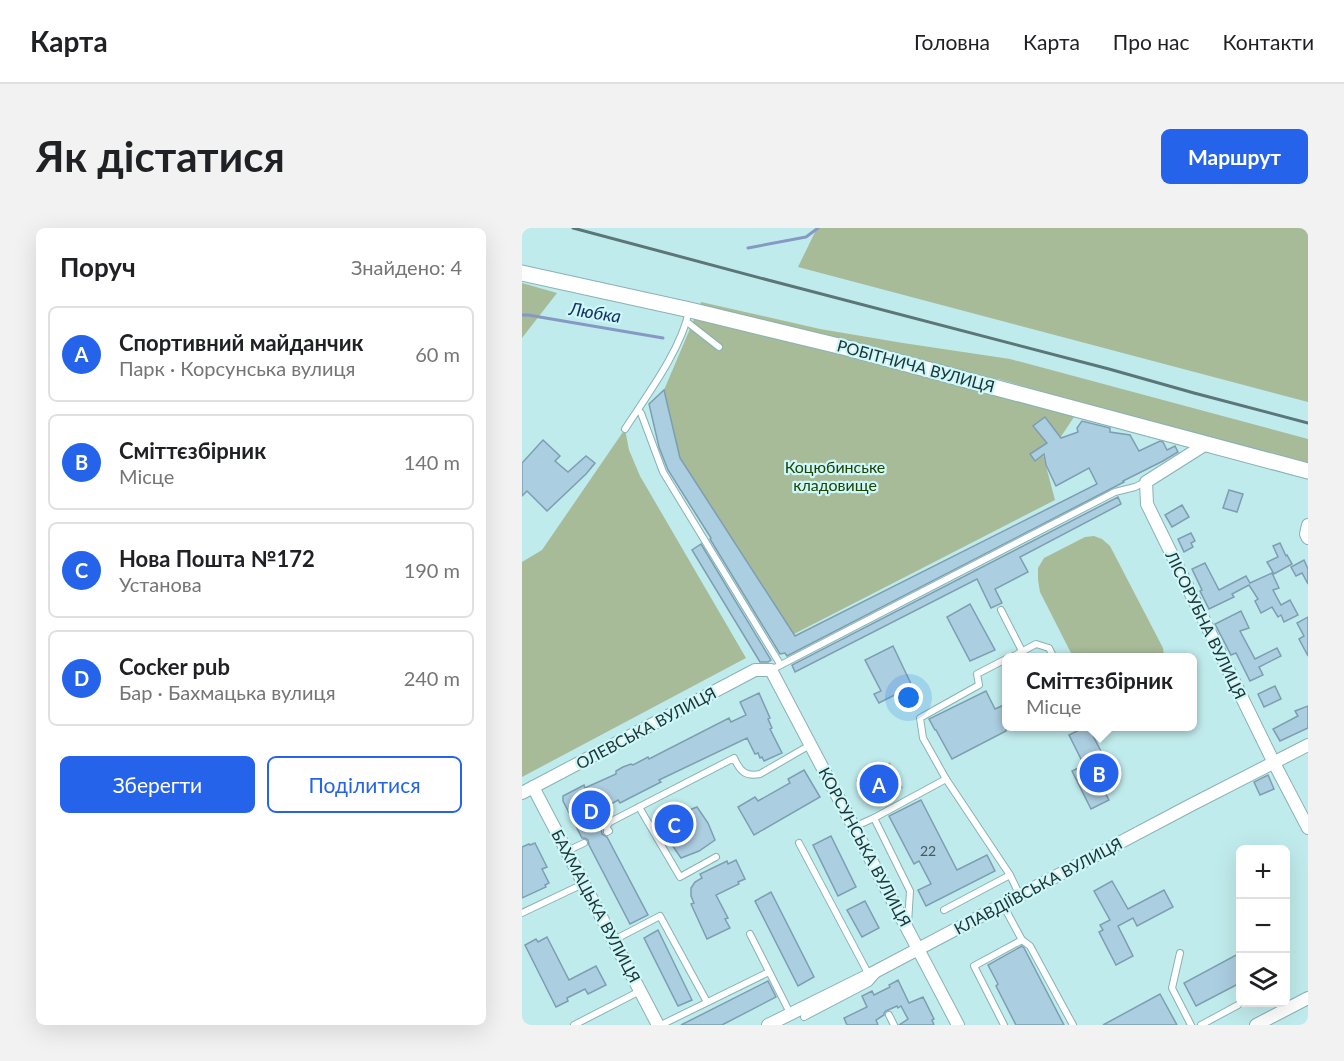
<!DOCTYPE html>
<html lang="uk">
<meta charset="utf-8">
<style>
body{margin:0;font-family:Lato,sans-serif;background:#f2f2f2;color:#202124}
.controls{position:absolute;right:18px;bottom:18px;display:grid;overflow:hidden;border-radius:9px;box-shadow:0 6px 24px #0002}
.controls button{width:54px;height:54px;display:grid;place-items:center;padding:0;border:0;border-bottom:2px solid #e0e0e0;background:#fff;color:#202124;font:30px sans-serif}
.you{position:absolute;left:387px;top:470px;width:21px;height:21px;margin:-15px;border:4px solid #fff;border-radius:50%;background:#1a73e8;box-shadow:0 0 0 9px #1a73e833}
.badge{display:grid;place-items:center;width:39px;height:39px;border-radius:50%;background:#2563eb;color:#fff;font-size:20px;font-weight:700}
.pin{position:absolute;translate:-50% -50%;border:3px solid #fff;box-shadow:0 2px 6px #0006}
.popup{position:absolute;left:480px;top:425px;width:195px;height:78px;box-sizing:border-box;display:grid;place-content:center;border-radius:9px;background:#fff;filter:drop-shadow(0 2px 4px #0005);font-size:20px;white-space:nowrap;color:#757577}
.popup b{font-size:22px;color:#202124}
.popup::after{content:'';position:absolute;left:50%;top:100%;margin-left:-12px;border:12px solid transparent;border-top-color:#fff}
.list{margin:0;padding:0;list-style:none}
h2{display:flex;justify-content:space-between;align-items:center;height:78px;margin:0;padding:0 24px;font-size:26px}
h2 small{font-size:20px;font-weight:400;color:#757577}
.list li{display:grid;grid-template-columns:39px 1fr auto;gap:18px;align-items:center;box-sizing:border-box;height:96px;margin:0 12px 12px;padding:0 12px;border:2px solid #e0e0e0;border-radius:9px}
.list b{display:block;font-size:22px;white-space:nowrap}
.list p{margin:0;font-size:20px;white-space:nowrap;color:#757577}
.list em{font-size:20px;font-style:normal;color:#757577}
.actions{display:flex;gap:12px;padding:18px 24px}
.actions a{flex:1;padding:14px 0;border:2px solid #2563eb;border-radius:9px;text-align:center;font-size:21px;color:#2563eb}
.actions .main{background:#2563eb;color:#fff}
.icon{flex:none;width:33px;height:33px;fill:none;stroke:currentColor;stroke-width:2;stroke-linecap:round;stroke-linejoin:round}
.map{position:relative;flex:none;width:786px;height:797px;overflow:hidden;border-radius:9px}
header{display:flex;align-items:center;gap:36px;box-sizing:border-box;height:84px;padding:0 30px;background:#fff;border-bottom:2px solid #e0e0e0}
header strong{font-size:28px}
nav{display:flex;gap:33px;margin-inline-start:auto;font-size:21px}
.intro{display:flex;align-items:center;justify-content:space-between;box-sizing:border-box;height:144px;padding:0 36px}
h1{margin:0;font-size:42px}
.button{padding:15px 27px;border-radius:9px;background:#2563eb;color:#fff;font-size:21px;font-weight:700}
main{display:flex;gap:36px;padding:0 36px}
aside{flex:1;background:#fff;border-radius:9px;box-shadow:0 6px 24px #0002}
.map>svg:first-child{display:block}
</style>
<header>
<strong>Карта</strong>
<nav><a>Головна</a><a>Карта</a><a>Про нас</a><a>Контакти</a></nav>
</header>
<div class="intro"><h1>Як дістатися</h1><a class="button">Маршрут</a></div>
<main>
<aside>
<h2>Поруч<small>Знайдено: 4</small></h2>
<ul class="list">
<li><span class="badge">A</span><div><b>Спортивний майданчик</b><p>Парк · Корсунська вулиця</p></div><em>60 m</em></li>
<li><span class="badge">B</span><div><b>Сміттєзбірник</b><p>Місце</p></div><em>140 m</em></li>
<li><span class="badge">C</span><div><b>Нова Пошта №172</b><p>Установа</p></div><em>190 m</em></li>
<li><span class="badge">D</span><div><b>Cocker pub</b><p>Бар · Бахмацька вулиця</p></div><em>240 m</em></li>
</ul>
<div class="actions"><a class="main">Зберегти</a><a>Поділитися</a></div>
</aside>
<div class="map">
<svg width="786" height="797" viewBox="0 0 786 797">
<rect width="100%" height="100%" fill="#c0ebec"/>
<g fill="#a7bb99">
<path d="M295,0h491v174l-510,-135z"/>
<path d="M0,55l35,10 -35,45z"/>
<path d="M179,74l119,27 83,14 107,16 298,80v29l-310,-89 -10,1 -289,-71z"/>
<path d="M173,89l381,97 -16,24 -18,13 13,49 -261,134 -114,-176 -16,-68z"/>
<path d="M103,201l4,21 11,26 106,182 -224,119v-215l20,-12z"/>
<path d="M572,308l8,3 8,7 53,102 1,9h-91l-33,-65 -2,-12v-12l6,-10 41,-21z"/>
<path d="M368,534l13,26 -34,17 -13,-25z"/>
</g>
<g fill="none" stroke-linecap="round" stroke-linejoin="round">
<g stroke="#8699c3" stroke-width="3">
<path d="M226,20l58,-11 12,-9"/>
<path d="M0,87h6l135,23"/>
</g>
</g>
<g fill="#accee1" stroke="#7d9eb0" stroke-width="1.5">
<path d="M142,162l16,68 115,178 302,-152 -8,-16 -33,18 -10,-21 -2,-11 -9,7 -5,-7 17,-11 -14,-17 12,-9 16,21 17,-6 -1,-4 5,-7 28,7v4l20,3 9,16 21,-10 3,1 4,8 8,-4 3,6 -15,9 -40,20 1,1 -337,174 -2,-3 -5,1 -70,-115 1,-1 -43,-68 -9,-23 -10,-43z"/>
<path d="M21,212l17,16 -5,5 13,11 18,-16 9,7 -9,11 -39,37 -20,-20 -5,5v-33z"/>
<path d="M707,262l14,4 -6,18 -14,-4z"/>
<path d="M596,269l3,7 -101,53 8,15 -33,17 7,14 -11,5 -14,-29 -182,93 -3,-7z"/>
<path d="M660,277l7,12 -17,10 -7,-12z"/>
<path d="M669,305l4,8 -4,2 2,4 -9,5 -6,-13z"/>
<path d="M758,315l6,13 1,-1 5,9 -18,10 -7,-12 11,-5 -5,-11z"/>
<path d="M179,316l70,116 -3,2h-8l-68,-112z"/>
<path d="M782,332l4,9v15l-6,-11 -6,3 -5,-9z"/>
<path d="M683,335l14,27 27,-14 4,7 22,-10 7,15 -6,2 8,15 9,-5 8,15 -14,7 -3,-7 -3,2 -6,-10 -11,6 -6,-12 3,-2 -9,-14 -17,9 2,3 -25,12 -9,-18 2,-1 -10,-21z"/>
<path d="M448,376l25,46 -25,11 -23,-44z"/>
<path d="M719,383l8,17 -9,3 15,28 22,-11 4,8 -22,11 4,8 -13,6 -14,-28 -5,2 -16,-31z"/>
<path d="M786,389v39l-9,-17 5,-3 -7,-13z"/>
<path d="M371,418l19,40 -33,17 -5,-9 7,-3 -16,-31z"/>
<path d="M753,458l6,13 -17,8 -6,-13z"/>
<path d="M464,463l9,18 11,-5v27l-54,28 -16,-29h-1l-6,-11z"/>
<path d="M237,465l11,25 -2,1 4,9 -2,1 12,24 -18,8 -2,-4 -2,1 -2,-5 -3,1 -8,-16 -88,42 2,2 -41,21 -2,-3 -19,11 5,10 -3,5 1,8 5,3 41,78 -18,9 -41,-79 -1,-5 -3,-2h-3l-19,-37v-5l21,-11 1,3 31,-14v-3l7,-4 8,-3 2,1 15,-8 1,2 80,-41 2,4 15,-7 -6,-13z"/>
<path d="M786,478v22l-28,13 -7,-12 25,-13 -3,-5z"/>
<path d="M565,498h1l20,39 -9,4 3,4 -6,3 13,24 -18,9 -19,-38 12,-6 -15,-30z"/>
<path d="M282,542l16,27 -66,38 -16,-28 17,-10 3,4 32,-18 -2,-4z"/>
<path d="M746,547l6,14 -14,6 -6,-13z"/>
<path d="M399,572l36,70 30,-15 8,16 -69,35 -8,-16 13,-6 -12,-23 -5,3 -25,-48z"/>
<path d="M175,579l11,16 7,17 -16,11 -18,7 -11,-16 -6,-17 15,-11z"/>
<path d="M309,608l25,51 -18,9 -25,-51z"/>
<path d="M13,615l12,24 -5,2 7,14 -4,2 1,2 -24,11v-51l7,-3 1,1z"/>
<path d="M214,632l9,19 -7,3 1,2 -23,11 12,23 -3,1 5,9 -23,11 -16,-35 3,-1 -3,-7v-8l4,-6 7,-4 -2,-4 27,-13 1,3z"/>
<path d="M590,653l16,28 36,-19 9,17 -36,19 -4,-8 -15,8 15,30 -17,9 -17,-33 4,-2 -3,-5 10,-5 -16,-29z"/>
<path d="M249,664l43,85 -16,9 -43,-85z"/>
<path d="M343,673l14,27 -17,9 -15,-27z"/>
<path d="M136,702l34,70 -14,6 -34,-68z"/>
<path d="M25,709l22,43 27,-14 10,19 -18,9 -3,-5 -18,9 1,3 -12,6 -31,-62 11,-6 2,3z"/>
<path d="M500,718l2,2 40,77h-48l-20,-39 2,-2 -10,-19z"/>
<path d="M716,726l2,5v24l-44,23 -12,-23z"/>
<path d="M376,752l11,23 14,-6 11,22 -2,1 2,5h-35l9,-6 -7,-13 -3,2 -1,-2 -11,5 -2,2v2l-8,5 2,5h-31l-3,-7 23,-11 -5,-11 10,-5 2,4 16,-8 -1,-2z"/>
<path d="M246,753l8,16 -54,28h-41z"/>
<path d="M638,766l17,31h-74z"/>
</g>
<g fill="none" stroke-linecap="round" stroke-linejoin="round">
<g stroke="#88b2b3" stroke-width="8">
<g id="service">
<path d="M165,94l32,25"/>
<path d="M116,182l3,3 22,59 117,192"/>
<path d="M103,201c22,-34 56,-79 64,-118"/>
<path d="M479,382l21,41"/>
<path d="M488,430l26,-14 13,4 5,10"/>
<path d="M249,442l344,-178 20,-5 10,-5"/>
<path d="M424,551l64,96"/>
<path d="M117,579l41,70 36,-20"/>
<path d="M352,590l36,73 -2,32"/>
<path d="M332,599l20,-9 72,-39 -23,-41 -3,-20 59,-33 -2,-11 29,-15"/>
<path d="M85,604l2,-1 -3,-4 4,-5 124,-64c6,13 11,19 26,16l50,-29"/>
<path d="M277,615l70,132"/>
<path d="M45,623l17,-8"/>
<path d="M481,677l19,35 -48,26 30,59"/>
<path d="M422,682l66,-35 10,21"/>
<path d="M0,685l61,-29"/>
<path d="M228,706l40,79"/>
<path d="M92,712l46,-24 47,86"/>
<path d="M500,712l8,6 43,79"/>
<path d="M658,725l-8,35 19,37"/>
<path d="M367,787l5,10"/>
<path d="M282,789l65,-34 7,-8"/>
<path d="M52,797l66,-34"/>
<path d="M139,797l108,-53"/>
<path d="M679,797l37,-20"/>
</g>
</g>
<g stroke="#88b2b3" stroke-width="14">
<g id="minor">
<path d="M684,216l-60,38 1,22 127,259 34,65"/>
<path d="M786,297l-2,9 2,4"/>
<path d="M11,559l125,238"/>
<path d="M0,565l233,-123h16l187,355"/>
<path d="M246,797l101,-50 322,-170 117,-60"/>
<path d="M734,797l52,-27"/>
</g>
</g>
<g stroke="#88b2b3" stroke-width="17">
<path id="tertiary" d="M0,45l168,37 157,38 461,123"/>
</g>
<use href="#service" stroke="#fff" stroke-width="6"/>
<use href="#minor" stroke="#fff" stroke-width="12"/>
<use href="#tertiary" stroke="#fff" stroke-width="15"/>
<path stroke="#5c7677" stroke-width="3" d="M51,0l195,52 341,89 85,24 114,30"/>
</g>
<g text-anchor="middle" stroke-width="4.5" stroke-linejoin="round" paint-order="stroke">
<g font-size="14" fill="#445a5e">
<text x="406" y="628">22</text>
</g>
<g font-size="16" fill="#233" stroke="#cdf8fa">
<text transform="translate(394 138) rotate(15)" y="6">РОБІТНИЧА ВУЛИЦЯ</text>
<text transform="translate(684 397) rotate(64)" y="6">ЛІСОРУБНА ВУЛИЦЯ</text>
<text transform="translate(124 500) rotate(-28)" y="6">ОЛЕВСЬКА ВУЛИЦЯ</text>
<text transform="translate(343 619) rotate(62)" y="6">КОРСУНСЬКА ВУЛИЦЯ</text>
<text transform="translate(516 658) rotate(-28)" y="6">КЛАВДІЇВСЬКА ВУЛИЦЯ</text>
<text transform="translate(74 678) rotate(62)" y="6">БАХМАЦЬКА ВУЛИЦЯ</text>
</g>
<g font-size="16" fill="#224000" stroke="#cdf8fa">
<text x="313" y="245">Коцюбинське<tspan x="313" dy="18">кладовище</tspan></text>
</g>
<g font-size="18" font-style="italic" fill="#1b2f63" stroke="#cdf8fa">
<text transform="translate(73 85) rotate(9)" y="6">Любка</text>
</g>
</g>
</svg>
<div class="controls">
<button>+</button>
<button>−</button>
<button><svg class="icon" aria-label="layers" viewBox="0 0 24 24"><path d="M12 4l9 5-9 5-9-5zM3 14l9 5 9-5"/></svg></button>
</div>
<div class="you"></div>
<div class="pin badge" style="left:357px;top:556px">A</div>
<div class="pin badge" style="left:577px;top:545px">B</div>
<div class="popup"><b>Сміттєзбірник</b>Місце</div>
<div class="pin badge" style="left:152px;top:596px">C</div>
<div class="pin badge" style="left:69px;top:582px">D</div>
</div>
</main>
